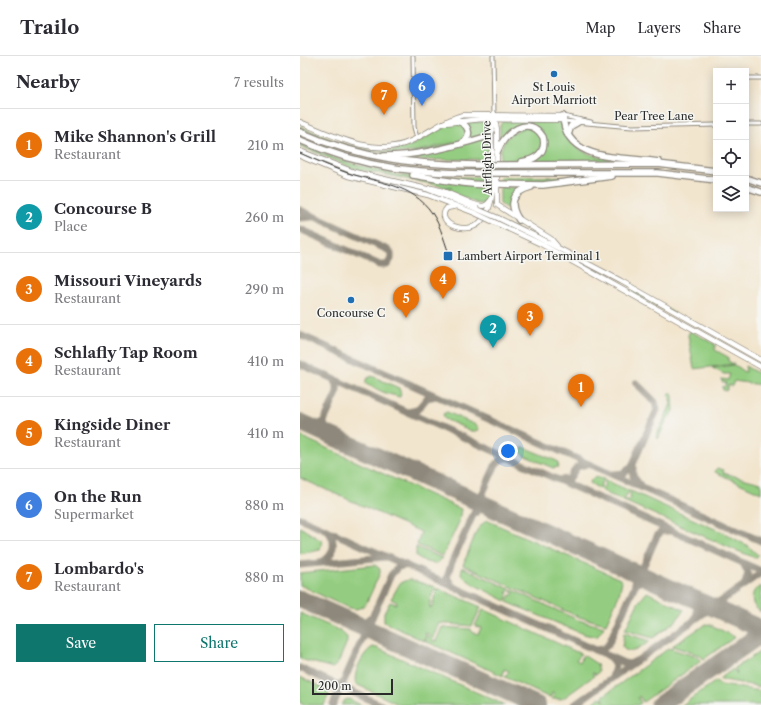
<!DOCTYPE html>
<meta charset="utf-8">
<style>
body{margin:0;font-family:"Libre Caslon Text",serif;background:#f7f7f7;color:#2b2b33}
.controls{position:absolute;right:12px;top:12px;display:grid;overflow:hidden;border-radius:0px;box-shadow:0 2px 10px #0003}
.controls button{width:36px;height:36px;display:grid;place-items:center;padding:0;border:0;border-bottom:1px solid #e1e1e2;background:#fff;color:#2b2b33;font:20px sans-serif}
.scale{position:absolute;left:12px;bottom:10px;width:81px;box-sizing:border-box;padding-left:4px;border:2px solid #2b2b2b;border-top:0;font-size:11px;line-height:14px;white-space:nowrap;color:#2b2b2b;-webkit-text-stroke:3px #f6f6f2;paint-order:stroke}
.you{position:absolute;left:208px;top:395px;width:14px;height:14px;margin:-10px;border:3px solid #fff;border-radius:50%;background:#1a73e8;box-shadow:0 0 0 6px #1a73e833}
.badge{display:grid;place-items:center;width:26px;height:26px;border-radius:50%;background:#0f766e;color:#fff;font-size:13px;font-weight:700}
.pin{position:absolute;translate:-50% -33px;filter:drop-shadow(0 1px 2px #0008)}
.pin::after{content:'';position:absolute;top:21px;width:14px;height:12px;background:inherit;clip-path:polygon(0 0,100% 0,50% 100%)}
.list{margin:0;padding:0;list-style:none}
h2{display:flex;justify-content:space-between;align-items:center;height:52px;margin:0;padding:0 16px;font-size:17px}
h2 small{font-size:13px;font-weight:400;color:#7c7c81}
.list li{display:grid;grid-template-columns:26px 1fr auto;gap:12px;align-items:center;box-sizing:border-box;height:72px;padding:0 16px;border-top:1px solid #e1e1e2}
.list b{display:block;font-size:15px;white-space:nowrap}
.list p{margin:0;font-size:13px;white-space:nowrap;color:#7c7c81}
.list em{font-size:13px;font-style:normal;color:#7c7c81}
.actions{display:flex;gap:8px;padding:12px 16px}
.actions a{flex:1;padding:9px 0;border:1px solid #0f766e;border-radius:0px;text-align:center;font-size:14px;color:#0f766e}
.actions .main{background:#0f766e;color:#fff}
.icon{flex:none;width:22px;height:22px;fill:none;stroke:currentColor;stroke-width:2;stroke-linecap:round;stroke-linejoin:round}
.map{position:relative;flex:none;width:461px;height:649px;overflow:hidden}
header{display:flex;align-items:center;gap:24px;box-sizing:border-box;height:56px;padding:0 20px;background:#fff;border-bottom:1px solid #e1e1e2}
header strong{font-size:19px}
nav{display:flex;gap:22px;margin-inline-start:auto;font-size:14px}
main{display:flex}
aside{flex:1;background:#fff}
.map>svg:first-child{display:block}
</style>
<header>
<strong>Trailo</strong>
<nav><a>Map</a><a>Layers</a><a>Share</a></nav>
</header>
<main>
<aside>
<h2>Nearby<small>7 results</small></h2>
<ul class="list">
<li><span class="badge" style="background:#e8710a">1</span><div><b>Mike Shannon's Grill</b><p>Restaurant</p></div><em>210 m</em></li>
<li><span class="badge" style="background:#0f9aa8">2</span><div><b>Concourse B</b><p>Place</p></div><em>260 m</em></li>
<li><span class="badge" style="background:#e8710a">3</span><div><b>Missouri Vineyards</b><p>Restaurant</p></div><em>290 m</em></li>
<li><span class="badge" style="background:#e8710a">4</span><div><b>Schlafly Tap Room</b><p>Restaurant</p></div><em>410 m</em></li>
<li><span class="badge" style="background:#e8710a">5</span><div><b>Kingside Diner</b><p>Restaurant</p></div><em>410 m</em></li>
<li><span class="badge" style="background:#3f7fe0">6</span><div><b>On the Run</b><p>Supermarket</p></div><em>880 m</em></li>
<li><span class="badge" style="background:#e8710a">7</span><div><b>Lombardo's</b><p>Restaurant</p></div><em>880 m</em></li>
</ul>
<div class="actions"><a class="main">Save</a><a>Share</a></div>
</aside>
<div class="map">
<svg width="461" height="649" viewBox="0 0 461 649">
<rect width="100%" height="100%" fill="#f6f6f2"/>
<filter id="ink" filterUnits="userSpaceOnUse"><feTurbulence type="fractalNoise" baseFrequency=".025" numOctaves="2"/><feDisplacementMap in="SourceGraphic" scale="8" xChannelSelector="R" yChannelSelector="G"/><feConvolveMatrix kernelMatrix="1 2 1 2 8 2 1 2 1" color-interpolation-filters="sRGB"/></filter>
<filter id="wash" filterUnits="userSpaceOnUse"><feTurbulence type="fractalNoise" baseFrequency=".012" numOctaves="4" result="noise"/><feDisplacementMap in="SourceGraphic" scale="16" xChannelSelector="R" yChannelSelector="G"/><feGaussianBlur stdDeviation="0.9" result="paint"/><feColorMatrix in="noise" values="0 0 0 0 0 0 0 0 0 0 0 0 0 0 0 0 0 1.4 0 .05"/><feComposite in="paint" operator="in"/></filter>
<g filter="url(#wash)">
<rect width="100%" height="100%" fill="#f2e5ce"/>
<g fill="#94cd81" stroke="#607c56">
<path d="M204,65l55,1 2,1c11,36 41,34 73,38h-101l12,-13 -7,-20 -26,1 -12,11v-15z"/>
<path d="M165,66h19l4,2 1,6 -5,5 -16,4v-14z"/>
<path d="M156,67l8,2 3,10c-8,8 -18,9 -28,11 -53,16 -90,3 -139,-18v-2c33,14 77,36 114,18 16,-8 26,-19 42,-21z"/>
<path d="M228,72l10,4 5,10 -5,12 -16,6h-22c0,-19 10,-30 28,-32z"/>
<path d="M190,80l-1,23 -63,1 -27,-3z"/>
<path d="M0,88l43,17 50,13 94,13v13l-2,3 -7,1 -35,-16h9l-100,-20 -52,-22z"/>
<path d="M299,120l-45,7 -54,-1v-5h11z"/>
<path d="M137,121h52v5l-10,1z"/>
<path d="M202,131l22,1 -14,18 1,5 -11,-7v-16z"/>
<path d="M334,235l40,22v1l-10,-4 -31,-17z"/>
<path d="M390,275l25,13v6l13,7v4l6,3 -40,5 -6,-34z"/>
<path d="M434,309l6,3 2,3 4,1 -1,-6 16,9v10l-27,-4 -2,5 -3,-1 -3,6 -3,-1 -1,-3 4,-1 -1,-4h-3l-1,-3 7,1 2,-6h-6l-12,-6z"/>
<path d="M72,320l27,12 2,6 -1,3 -15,-4 -19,-9v-5z"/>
<path d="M371,336l2,4 1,15 -7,8 -9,20 -2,-2 15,-33 -2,-9z"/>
<path d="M147,356l29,13 3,3 -1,3h-7l-26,-12 -2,-5z"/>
<path d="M0,380l161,73 -2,13 -16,34 -26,-11 4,-13 -121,-54z"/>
<path d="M223,391l34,14 2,6 -6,1 -30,-13 -3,-3z"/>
<path d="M417,412l7,2 -1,3 38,10v10l-46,-21z"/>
<path d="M295,421l9,2 -4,7 4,2 1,-8 25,11 -6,8 5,2 2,-10 95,43 22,12 10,9 -2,3 -21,-8 -127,-56 -18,-11 1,-3z"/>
<path d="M186,464l134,59 2,2 -3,14 -13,29 -27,-7 -116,-52 14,-35z"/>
<path d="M0,471l22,14 -2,9 -20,4z"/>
<path d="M116,491l26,11 -5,6 -11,-2 -10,-6z"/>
<path d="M75,509l5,4v4l-13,29c-3,4 -6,6 -11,7 -9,0 -45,-19 -56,-24v-12z"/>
<path d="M162,511l48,22 -2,3h-2l2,2 -2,7 -33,-17 -12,-9z"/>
<path d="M109,523l26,8 -5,13v8l2,-1 5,-19 44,19 -9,19 -33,-3 -7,17 4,1 6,-14 29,2 1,3 6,2 3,-6 -6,-2 8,-17 98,45 -5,6 4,2 3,-7 14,9 2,7 -3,4 -2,-2h-2l2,3 -29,21 -4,2h-9l2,-5 -2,-1 -2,5 -45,-21 4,-6 -5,-2 -1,7 -78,-35 2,-5 3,1v-2l-5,-2 1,2 -2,6 -40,-19v-9l6,-11 6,2 1,-2 -6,-3 9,-16z"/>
<path d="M461,530v26c-8,-5 -11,-12 -7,-21z"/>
<path d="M211,533l67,31 26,7 -7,10 -14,-3 -76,-32 3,-7h3l1,-2 -3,-1z"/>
<path d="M347,536l37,18 -8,11 -23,17 -28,-8 13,-27z"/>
<path d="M0,557l39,17 8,7v5l-9,21 -5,5 -33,-9z"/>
<path d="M406,568l5,1 24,12 -31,22 -5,-4 -27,-9z"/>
<path d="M324,577l26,8c-9,6 -19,16 -28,6z"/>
<path d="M73,591l4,1 128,57h-105l-44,-21c-4,-11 8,-33 17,-37z"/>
<path d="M369,592l28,9 4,4 -58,41 -4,-6 -1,2 3,5 -3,2h-47l9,-8 5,5 -3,-5z"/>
<path d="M461,595v36l-42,-8 14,-10 4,5 -2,-6z"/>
<path d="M0,621l28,13 1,4 -5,11h-20l-4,-2z"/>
<path d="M416,625l5,4 40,6v14h-79z"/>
<path d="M49,643l12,6h-20l4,-5z"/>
</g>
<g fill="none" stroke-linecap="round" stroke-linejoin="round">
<g stroke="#8e887c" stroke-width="7">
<path d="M0,154l88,40 3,3v6l-4,6h-7l-80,-36"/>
<path d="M0,162l12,-1"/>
<path d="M0,279l461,206"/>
<path d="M0,308l461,207"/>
<path d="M108,356l9,-2 10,-12 9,-2"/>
<path d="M24,365l1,8 5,7"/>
<path d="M10,371l8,-1 6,-5 13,-28v-9l-4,-5"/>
<path d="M333,408v12l7,9"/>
<path d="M314,418l10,-1 8,-7 25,-56 -2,-8 -19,-19"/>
<path d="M259,424l10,-1 8,-12 10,-3"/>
<path d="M167,441l10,1 6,-5"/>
<path d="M175,457l7,-6 8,1"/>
<path d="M0,462l324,145 6,1 6,-3"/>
<path d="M21,506c14,-6 16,-21 6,-32"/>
<path d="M443,507l5,10 -3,11"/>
<path d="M0,509l85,-8"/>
<path d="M329,514l5,7 1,6"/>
<path d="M336,528l7,-4h9"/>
<path d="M152,530l-5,-9 5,-15 44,-98 6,-5 7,-1"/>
<path d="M388,540c9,7 12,15 6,24"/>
<path d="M402,546h16"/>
<path d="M53,567h8l11,-6"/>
<path d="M295,594l8,-1 5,-4 49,-109 5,-5h9"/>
<path d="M310,601l5,9 -3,12"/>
<path d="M0,612l81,37"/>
<path d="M229,646l4,3"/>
<path d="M33,649l58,-130 7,-8 8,-2"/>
<path d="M274,649l187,-132"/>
</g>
<g stroke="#8e887c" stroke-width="18">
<path d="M0,366l461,207"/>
<path d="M0,543l237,106"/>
<path d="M359,649l102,-71"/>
</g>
</g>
</g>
<g filter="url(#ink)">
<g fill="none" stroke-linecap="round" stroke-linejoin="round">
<g stroke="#8e887c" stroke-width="5">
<g id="street">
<path d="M113,0l1,71 3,11"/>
<path d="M193,0l1,58"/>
<path d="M446,22h15"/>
<path d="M263,60l28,6"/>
<path d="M264,65l68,6 84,-2"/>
<path d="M446,68h15"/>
</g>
</g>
<g stroke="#8e887c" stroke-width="6">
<g id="secondary">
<path d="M194,58l3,16v75l54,34 6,7"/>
<path d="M0,66c33,14 76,36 111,19 18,-8 32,-21 52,-26l100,1"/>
<path d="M145,67l37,-4 81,1"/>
<path d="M0,95l54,21 73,17 50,20"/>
<path d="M0,100l48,20 80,19 47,18"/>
<path d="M130,132c16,1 41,18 52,18 3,0 6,-2 8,-5"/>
<path d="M157,150l-10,2c-14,15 22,30 35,12 22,-26 3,-75 12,-106"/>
<path d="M198,162l35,17 88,46 140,79"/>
<path d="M196,167l45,21 220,123"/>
</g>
</g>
<g stroke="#8e887c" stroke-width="8">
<g id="highway">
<path d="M263,60c2,48 63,40 96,46"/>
<path d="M157,65c11,3 16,13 6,21"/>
<path d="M0,76c63,28 120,33 189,33"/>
<path d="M268,79l3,-9 7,-4"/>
<path d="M0,84c64,29 120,34 189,33"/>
<path d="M197,96c7,-19 32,-39 46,-15 4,16 -8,23 -22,25"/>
<path d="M84,100c34,0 69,-9 101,-19l7,-7"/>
<path d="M208,109l150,-1 58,7"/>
<path d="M208,117h150l58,7"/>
<path d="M113,119c15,2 74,15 84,7"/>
<path d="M446,122l15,5"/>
<path d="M192,125l5,3 46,1 69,-9"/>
<path d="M446,131l15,5"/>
<path d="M219,164c-11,-16 -7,-28 12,-33"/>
</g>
</g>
<use href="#street" stroke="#fff" stroke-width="3"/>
<use href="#secondary" stroke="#fff" stroke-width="4.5"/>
<use href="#highway" stroke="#fff" stroke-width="5.5"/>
<path stroke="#2b2b2b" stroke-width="1" d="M0,97c16,7 32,15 48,20 31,10 64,11 84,40 9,13 13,31 19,46"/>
<g stroke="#8e887c" stroke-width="6" stroke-linecap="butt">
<g id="secondary-bridge">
<path d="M177,153l21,9"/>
<path d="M175,157l21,10"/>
</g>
</g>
<g stroke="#8e887c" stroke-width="8" stroke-linecap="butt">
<g id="highway-bridge">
<path d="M189,109h19"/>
<path d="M189,117h19"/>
</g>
</g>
<use href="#secondary-bridge" stroke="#fff" stroke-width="4.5"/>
<use href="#highway-bridge" stroke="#fff" stroke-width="5.5"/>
</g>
</g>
<g fill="#1f6fb2" stroke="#f6f6f2" stroke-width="1.5">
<circle cx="254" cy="18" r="4"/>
<rect x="143" y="195" width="10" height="10" rx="2"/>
<circle cx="51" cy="244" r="4"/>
</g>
<g text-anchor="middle" stroke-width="3" stroke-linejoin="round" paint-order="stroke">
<g font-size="11" fill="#2b2b2b" stroke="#f6f6f2">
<text x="254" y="35">St Louis<tspan x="254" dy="13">Airport Marriott</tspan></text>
<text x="157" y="204" text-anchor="start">Lambert Airport Terminal 1</text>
<text x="51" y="261">Concourse C</text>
</g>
<g font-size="11" fill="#2b2b2b" stroke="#f6f6f2">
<text x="354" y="64">Pear Tree Lane</text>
<text transform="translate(187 102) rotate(-91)" y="4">Airflight Drive</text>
</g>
</g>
</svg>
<div class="controls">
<button>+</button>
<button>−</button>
<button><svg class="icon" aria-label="locate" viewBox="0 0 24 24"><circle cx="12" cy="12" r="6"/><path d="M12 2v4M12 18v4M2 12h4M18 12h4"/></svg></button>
<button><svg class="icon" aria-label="layers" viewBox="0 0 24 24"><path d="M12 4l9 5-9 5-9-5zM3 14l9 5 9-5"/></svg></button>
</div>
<div class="scale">200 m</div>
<div class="you"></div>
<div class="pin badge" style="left:281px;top:351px;background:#e8710a">1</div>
<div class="pin badge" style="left:193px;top:292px;background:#0f9aa8">2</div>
<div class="pin badge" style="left:230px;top:280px;background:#e8710a">3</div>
<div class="pin badge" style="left:143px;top:243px;background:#e8710a">4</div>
<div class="pin badge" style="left:106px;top:262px;background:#e8710a">5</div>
<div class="pin badge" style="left:122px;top:50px;background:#3f7fe0">6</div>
<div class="pin badge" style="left:84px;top:59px;background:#e8710a">7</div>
</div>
</main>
